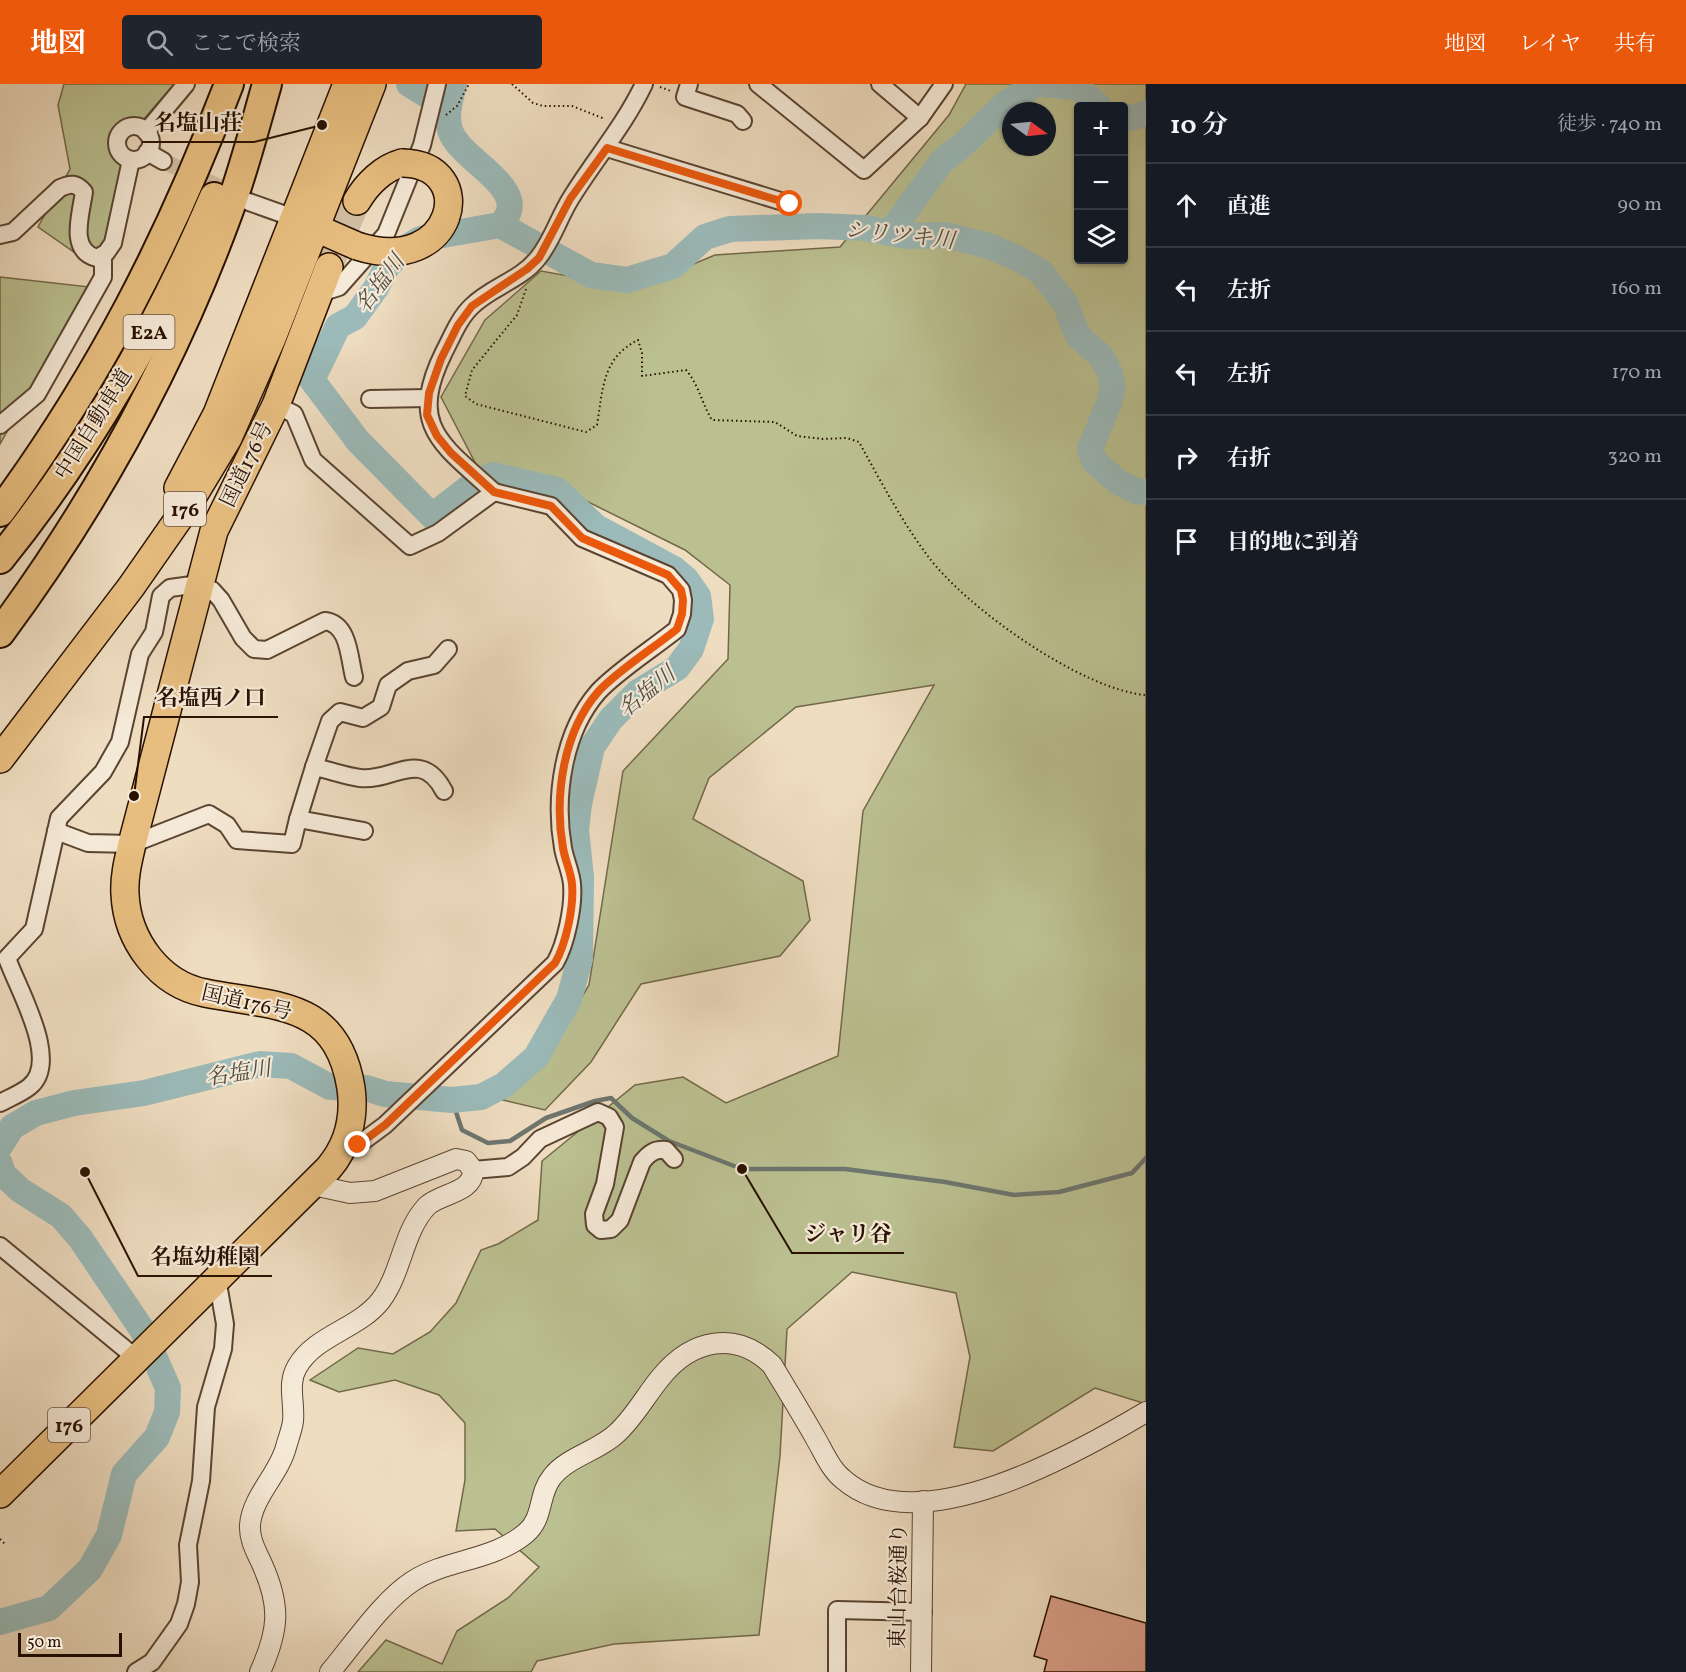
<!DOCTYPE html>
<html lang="ja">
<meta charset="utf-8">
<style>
body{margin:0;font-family:Vollkorn,"Noto Serif JP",serif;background:#20242c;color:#f1f3f6}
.controls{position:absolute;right:18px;top:18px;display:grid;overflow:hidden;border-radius:6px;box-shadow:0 2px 4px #0004}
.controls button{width:54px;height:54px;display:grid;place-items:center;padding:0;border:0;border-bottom:2px solid #363941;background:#171b24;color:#f1f3f6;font:30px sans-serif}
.compass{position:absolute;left:1002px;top:18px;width:54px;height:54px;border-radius:50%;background:#171b24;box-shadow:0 2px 4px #0004;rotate:105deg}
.scale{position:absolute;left:18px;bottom:15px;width:104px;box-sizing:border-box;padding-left:6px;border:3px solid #291101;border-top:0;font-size:16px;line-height:21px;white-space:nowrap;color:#291101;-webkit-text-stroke:4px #f5e9d7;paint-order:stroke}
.stop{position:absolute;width:18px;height:18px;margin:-14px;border:4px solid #ea580c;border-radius:50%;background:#fff}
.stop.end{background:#ea580c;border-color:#fff;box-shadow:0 2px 6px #0008}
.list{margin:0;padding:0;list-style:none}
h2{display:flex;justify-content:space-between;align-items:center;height:78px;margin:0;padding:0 24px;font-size:26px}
h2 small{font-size:20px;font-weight:400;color:#9ea1a6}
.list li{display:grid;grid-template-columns:39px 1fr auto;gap:18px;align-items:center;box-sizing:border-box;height:84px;padding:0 24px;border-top:2px solid #363941}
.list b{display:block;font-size:22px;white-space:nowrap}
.list em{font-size:20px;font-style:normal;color:#9ea1a6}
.icon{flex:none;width:33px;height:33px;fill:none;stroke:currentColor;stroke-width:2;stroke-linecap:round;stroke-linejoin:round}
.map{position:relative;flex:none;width:1146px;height:1588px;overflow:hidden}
header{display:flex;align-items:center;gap:36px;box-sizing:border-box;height:84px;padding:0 30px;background:#ea580c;color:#fff}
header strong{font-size:28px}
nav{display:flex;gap:33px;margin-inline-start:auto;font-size:21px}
.search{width:420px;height:54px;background:#20242c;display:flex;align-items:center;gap:15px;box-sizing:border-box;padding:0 21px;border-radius:6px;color:#9ea1a6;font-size:22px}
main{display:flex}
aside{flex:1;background:#171b24}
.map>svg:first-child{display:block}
</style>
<header>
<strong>地図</strong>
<div class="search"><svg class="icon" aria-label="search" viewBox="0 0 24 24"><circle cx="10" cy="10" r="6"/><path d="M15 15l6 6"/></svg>ここで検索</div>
<nav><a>地図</a><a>レイヤ</a><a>共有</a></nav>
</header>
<main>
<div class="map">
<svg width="1146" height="1588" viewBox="0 0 1146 1588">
<rect width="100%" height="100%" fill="#efddc1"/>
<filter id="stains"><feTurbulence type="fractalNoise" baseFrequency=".00333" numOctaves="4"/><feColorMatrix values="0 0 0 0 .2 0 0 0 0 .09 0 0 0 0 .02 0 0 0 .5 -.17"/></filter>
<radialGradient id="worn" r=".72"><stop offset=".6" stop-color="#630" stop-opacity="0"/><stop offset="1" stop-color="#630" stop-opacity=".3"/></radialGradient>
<g fill="#bbc091" stroke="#726849" stroke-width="1.5" fill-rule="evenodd">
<path d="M64,0h110l-31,36 -20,2 -11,15v16l13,11 -19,83 -15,17 -53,-37 32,-58 -12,-64z"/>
<path d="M966,0h180v1320l-51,-16 -102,63 -39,-4 16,-90 -14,-64 -104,-21 -65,57 -7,127 -21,179 -145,9 -77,17 -6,11h-173l28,-32 56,24 15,-33 51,-33 31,-31 -44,-38 -39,2 9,-51v-57l-26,-28 -44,-15 -56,12 -29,-12 48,-32 35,6 37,-22 26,-29 25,-53 17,-6 40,-24 4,-59 93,-76 48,-8 43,26 112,-47 25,-245 71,-126 -138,22 -87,71 -16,41 110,62 7,39 -30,36 -139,28 -50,78 -46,48 -42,-10 49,-53 37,-62 34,-214 105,-112 2,-74 -45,-35 -131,-65 -75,-15 -38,-73 44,-77 56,-49 95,17 79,-33 125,-8 109,-132zM1078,22h46v154h-46zM1011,27h36v36h-36z"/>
<path d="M0,193l90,10 -90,157z"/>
</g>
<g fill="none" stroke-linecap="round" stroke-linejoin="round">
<path stroke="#6d766f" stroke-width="4.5" d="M452,1016l10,30 26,13 22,-2 36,-23 49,-17 16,-3 21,20 37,23 73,28h103l100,13 69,13 45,-3 73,-19 14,-15"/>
<g stroke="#9bbab9" stroke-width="26">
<path d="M409,0l39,24"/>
<path d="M1042,0l35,3 22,19"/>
<path d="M1124,32l8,2 14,-5"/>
<path d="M500,141l91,50 36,5 46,-14 32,-29 25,-8 88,-3 48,2 41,8 39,-1 43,11 30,13 22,13 24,31 13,33 23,20 9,17 3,14 -4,16 -19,46 4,12 24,21 18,9 10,1"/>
<path d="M890,149l52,-72 22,-17 41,-40 31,-20"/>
<path d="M0,1062l12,-19 24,-14 38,-10 70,-10 116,-29 31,2 39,21 36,1 19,6 67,6 29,-3 23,-12 32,-28 33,-58 11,-40 1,-82 -5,-47 3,-26 13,-57 19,-28 27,-27 39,-24 14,-19 10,-30 -3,-23 -12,-17 -12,-10 -78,-42 -39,-37 -65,-15 -21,11 -39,30 -74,-75 -46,-61 26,-54 17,-9 21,-29 10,-20 16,-18 18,-11 80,-14c36,-36 -40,-63 -50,-95 -5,-15 1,-32 4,-46"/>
<path d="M0,1080l3,10 17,16 41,26 19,22 63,93 25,57 -1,24 -10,25 -33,37 -15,61 -19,34 -41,39 -49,14"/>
</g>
</g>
<path fill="#dca28c" stroke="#291101" stroke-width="1.5" d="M1051,1512l95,27v49h-102l3,-12 -13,-4z"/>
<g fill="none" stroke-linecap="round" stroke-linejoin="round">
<path stroke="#d1bea4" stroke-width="16" stroke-dasharray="16 8" stroke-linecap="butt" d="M163,77l67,31"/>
<path stroke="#d1bea4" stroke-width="27" stroke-dasharray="27 14" stroke-linecap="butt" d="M329,183l28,-66"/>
<g stroke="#5a4431" stroke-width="20">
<g id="minor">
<path d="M689,0l-4,13 52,17 6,7"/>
<path d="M758,0l106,86 56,-52 24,-34"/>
<path d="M880,0l40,34"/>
<circle cx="134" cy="59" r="17"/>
<path d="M146,48l40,-48"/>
<path d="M607,64l183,56"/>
<path d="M147,68l16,9"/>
<path d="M249,118l45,16"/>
<path d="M0,151l13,-3 47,-44c11,-5 16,-5 24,4 -3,22 -16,59 13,66l9,-5 7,-10 18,-83"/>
<path d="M320,209l19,-6 47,-53 36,-89 15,-61"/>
<path d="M370,315l59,-1"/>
<path d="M276,321l18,9 19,46 97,86 28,-13 56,-41 57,14 31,32 86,37 13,15 2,10 -1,14 -5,15c-22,18 -61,43 -79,63 -35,40 -44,105 -35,156 2,12 8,24 9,36 2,22 -6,60 -17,79l-170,162 -27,20 -15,2"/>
<path d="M0,341l37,-31 66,-117v-22"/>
<path d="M494,408c-52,-48 -87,-65 -50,-140 8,-15 15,-34 28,-46 19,-19 49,-26 66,-48 14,-17 21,-41 33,-60 24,-39 53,-72 73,-114"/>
<path d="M314,683l16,-46 10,-9 23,6 18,-11 7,-22 20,-14 26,-6 14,-16"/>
<path d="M298,735l16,-52c15,3 31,9 46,11 33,4 61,-31 84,13"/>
<path d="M56,747l32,12 44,1 77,-30 18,11 10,15 55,4 6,-25 66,12"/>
<path d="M0,1019c9,-5 20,-9 29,-16 33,-25 -12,-99 -22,-129l27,-29 25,-111 44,-46 17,-30 20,-88 14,-22 7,-36 9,-8 29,-4 13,6 9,10 22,38 11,11 13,1 58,-29c24,3 24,36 29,56"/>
<path d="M473,1086l35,-3 15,-10 17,-18 58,-27 11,5 6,10 -10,57 -11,30 1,11 6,5 10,-1 9,-9 22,-58c7,-9 13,-13 24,-12l8,9"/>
<path d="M0,1162l136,112"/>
<path d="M136,1588l16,-10 27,-38 7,-20 4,-22 -2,-37 13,-64 5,-74 17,-58 2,-25 -8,-46"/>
<path d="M837,1588v-62l86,2"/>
</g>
</g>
<g stroke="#5a4431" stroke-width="22">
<g id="tertiary">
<path d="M260,1588c19,-42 21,-66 2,-108 -6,-13 -13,-25 -12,-39 2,-28 29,-51 36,-78 2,-8 6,-17 7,-26 2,-18 -6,-37 4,-54 18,-32 62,-38 84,-67 21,-28 22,-69 46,-94 13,-13 47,-13 46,-36l-7,-9 -10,-2 -81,32 -25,2 -37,-8"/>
<path d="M330,1588c23,-27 53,-72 83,-91 34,-22 80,-20 113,-48 18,-15 12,-39 26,-56 15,-20 46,-26 64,-43 18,-16 30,-39 45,-57 31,-38 75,-47 111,-12 15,25 30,49 44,74 8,14 15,31 28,41 74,64 233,-27 302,-68"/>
<path d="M921,1588l2,-171"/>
</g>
</g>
<g stroke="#291101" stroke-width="30">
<g id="trunk">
<path d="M357,117c10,-17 26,-33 45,-38"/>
<path d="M300,137l57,25"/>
<path d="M178,404l39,-74 130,-330"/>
<path d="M0,675l131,-172 53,-76 44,-73 44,-100 100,-254"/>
<path d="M0,1410l328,-325c20,-23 27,-52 23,-81 -14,-88 -76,-81 -146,-95 -46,-9 -78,-53 -80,-99 -1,-17 3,-33 7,-50l82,-313 62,-126 53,-138"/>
</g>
</g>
<g stroke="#291101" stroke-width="32">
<g id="motorway">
<path d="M0,428c100,-136 169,-271 229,-428"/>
<path d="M0,475c88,-109 159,-233 214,-362"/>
<path d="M0,549c97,-131 173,-269 229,-423 15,-41 26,-84 38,-126"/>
</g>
</g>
<g stroke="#291101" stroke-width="2" stroke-dasharray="1.5 3" stroke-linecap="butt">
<path d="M512,0l21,19 10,3h29l33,13"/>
<path d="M660,3l11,4"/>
<path d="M446,31l11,-9 12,-22"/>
<path d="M526,205l-9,26 -45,55 -7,26 11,8 110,28 11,-7c6,-36 5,-67 41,-85l4,13v23l44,-6c13,15 16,34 26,50l63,2 22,14 26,3 24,-1 12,4c21,38 42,78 68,113 38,52 155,135 219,140"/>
<path d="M0,1455l5,5"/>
</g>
<use href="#minor" stroke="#f5e9d7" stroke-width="16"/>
<use href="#tertiary" stroke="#f5e9d7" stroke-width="20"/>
<use href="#trunk" stroke="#e8be80" stroke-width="27"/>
<use href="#motorway" stroke="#e8be80" stroke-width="28"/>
<g stroke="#291101" stroke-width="30" stroke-linecap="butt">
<path id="trunk-bridge" d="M357,162c98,32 124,-82 45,-83"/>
</g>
<use href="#trunk-bridge" stroke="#e8be80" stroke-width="27"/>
</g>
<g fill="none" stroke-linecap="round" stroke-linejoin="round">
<path stroke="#ea580c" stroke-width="8" d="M358,1061l27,-20 170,-162c11,-19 19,-56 17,-79 -1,-12 -7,-24 -9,-36 -9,-51 0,-116 35,-156 18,-20 57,-45 79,-63l5,-15 1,-14 -2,-10 -13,-15 -86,-37 -31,-32 -57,-14 -43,-39 -14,-17 -10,-21 2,-22 12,-34 17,-34 14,-19 55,-37 12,-11 31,-59 37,-51 183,56"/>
</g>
<g text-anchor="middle" stroke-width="4.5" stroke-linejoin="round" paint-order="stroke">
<g fill="#f5e9d7" stroke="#665241" stroke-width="1.5">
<rect x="123.5" y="231" width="51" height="34" rx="4.5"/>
<rect x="164" y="408" width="42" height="34" rx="4.5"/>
<rect x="48" y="1324" width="42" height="34" rx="4.5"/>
</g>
<g font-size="20" font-weight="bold" fill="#291101">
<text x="149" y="255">E2A</text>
<text x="185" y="432">176</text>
<text x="69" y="1348">176</text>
</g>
<g font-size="21" fill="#291101" stroke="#f5e9d7">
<text transform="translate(93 340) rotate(-58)" y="7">中国自動車道</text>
<text transform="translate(246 380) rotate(-64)" y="7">国道176号</text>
<text transform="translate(247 918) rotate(13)" y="7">国道176号</text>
<text transform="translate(898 1502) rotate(-89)" y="7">東山台桜通り</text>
</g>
<g font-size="22" font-style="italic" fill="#514c41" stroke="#f5e9d7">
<text transform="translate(900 150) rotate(6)" y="8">シリツキ川</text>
<text transform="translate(379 199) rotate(-53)" y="8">名塩川</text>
<text transform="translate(646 607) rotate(-39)" y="8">名塩川</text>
<text transform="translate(238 988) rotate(-9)" y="8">名塩川</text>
</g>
</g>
<path fill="none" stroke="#291101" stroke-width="2" d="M322 41L254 58H142M134 712L144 633H278M742 1085L792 1169H904M85 1088L138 1192H272"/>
<g fill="#291101" stroke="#f5e9d7" stroke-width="2">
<circle cx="322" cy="41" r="6"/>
<circle cx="134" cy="712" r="6"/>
<circle cx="742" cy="1085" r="6"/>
<circle cx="85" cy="1088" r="6"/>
</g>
<g font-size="22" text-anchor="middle" font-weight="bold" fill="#291101" stroke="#f5e9d7" stroke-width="4.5" stroke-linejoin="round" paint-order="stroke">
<text x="198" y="46">名塩山荘</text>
<text x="211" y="621">名塩西ノ口</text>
<text x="848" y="1157">ジャリ谷</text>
<text x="205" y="1180">名塩幼稚園</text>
</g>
<rect width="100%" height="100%" filter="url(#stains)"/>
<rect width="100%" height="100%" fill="url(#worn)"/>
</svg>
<div class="controls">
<button>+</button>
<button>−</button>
<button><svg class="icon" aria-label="layers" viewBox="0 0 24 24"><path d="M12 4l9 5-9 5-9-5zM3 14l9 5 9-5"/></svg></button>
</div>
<svg class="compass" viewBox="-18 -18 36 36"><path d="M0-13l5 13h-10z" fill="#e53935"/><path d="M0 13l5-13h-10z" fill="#9ea1a6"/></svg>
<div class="scale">50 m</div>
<div class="stop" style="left:790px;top:120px"></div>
<div class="stop end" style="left:358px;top:1061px"></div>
</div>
<aside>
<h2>10 分<small>徒歩 · 740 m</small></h2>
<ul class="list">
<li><svg class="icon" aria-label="ahead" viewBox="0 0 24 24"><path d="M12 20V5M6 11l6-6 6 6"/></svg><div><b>直進</b></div><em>90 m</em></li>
<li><svg class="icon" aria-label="left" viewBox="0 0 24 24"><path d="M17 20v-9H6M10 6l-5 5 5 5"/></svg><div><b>左折</b></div><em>160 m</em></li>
<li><svg class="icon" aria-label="left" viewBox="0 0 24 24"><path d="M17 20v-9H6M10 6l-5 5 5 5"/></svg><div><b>左折</b></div><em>170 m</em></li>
<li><svg class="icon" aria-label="right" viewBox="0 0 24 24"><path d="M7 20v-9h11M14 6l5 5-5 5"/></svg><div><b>右折</b></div><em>320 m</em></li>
<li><svg class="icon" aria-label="arrive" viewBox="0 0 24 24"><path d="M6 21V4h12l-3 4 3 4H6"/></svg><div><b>目的地に到着</b></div></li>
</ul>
</aside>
</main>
